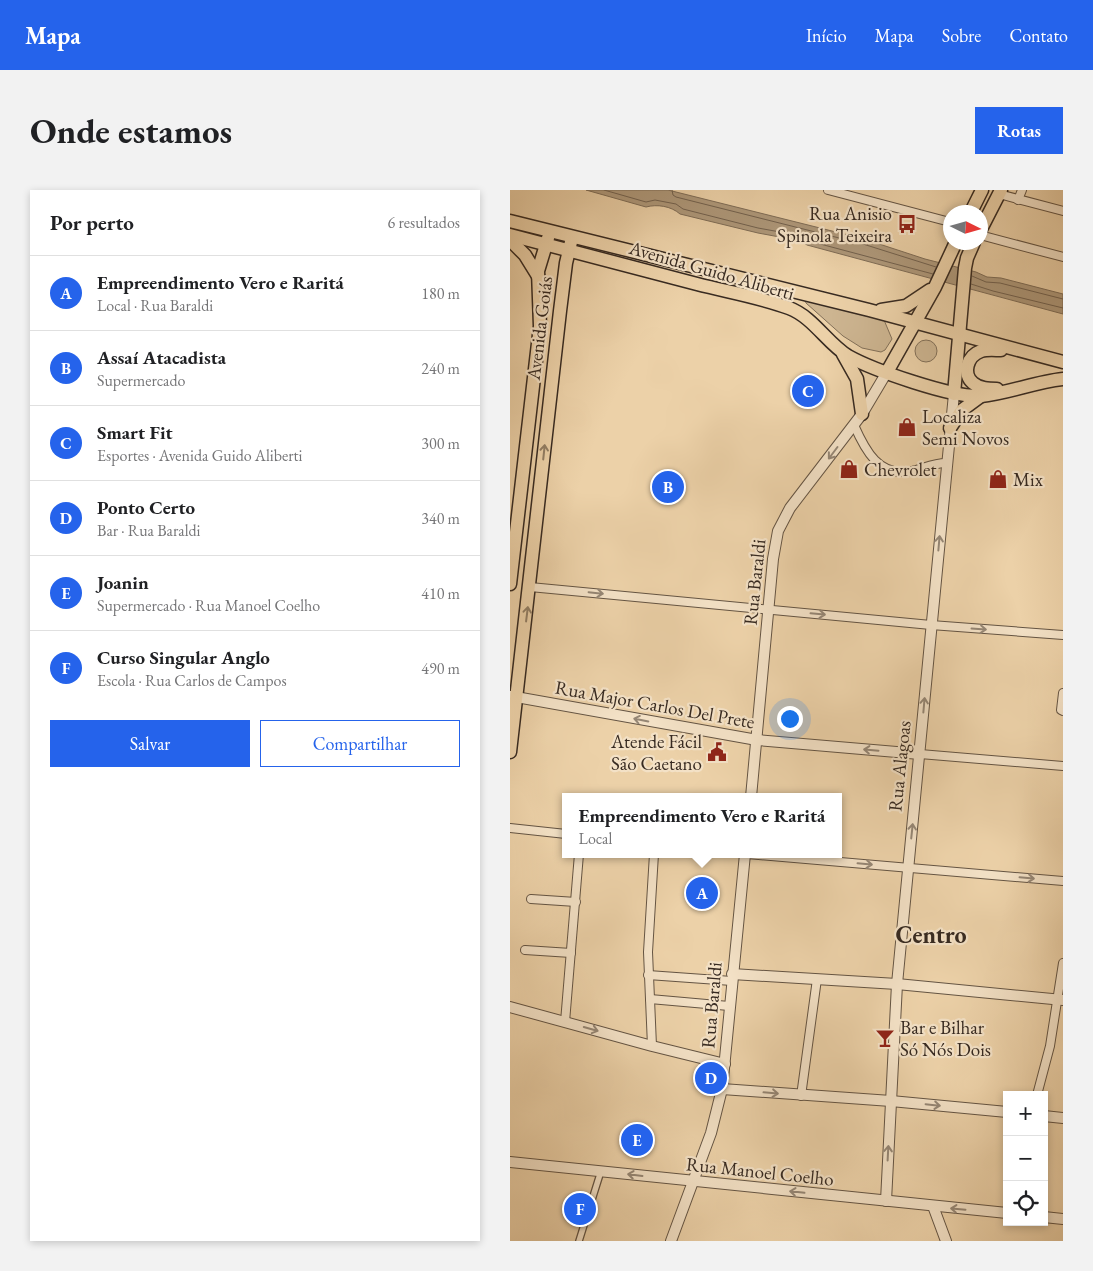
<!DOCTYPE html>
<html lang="pt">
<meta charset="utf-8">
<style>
body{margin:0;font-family:"EB Garamond",serif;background:#f2f2f2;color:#202124}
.controls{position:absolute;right:15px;bottom:15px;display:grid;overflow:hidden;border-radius:0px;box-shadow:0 2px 8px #0003}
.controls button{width:45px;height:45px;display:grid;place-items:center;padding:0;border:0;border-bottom:1px solid #e0e0e0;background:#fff;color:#202124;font:25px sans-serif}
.compass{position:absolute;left:433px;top:15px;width:45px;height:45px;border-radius:50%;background:#fff;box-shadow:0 2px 8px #0003;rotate:95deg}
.you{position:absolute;left:279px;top:528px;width:18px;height:18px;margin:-12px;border:4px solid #fff;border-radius:50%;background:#1a73e8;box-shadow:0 0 0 8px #1a73e833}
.badge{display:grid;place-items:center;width:32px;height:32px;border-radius:50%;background:#2563eb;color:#fff;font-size:16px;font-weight:700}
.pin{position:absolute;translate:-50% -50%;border:2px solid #fff;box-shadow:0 1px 5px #0006}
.popup{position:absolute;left:52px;top:603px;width:280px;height:65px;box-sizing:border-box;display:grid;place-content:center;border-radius:0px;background:#fff;filter:drop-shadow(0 1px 4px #0005);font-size:16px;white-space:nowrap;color:#757577}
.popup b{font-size:19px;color:#202124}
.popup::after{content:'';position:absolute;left:50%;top:100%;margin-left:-10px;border:10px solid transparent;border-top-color:#fff}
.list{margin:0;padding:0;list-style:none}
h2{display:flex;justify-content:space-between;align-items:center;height:65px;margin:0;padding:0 20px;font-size:21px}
h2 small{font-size:16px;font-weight:400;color:#757577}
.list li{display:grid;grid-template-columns:32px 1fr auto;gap:15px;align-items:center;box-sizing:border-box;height:75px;padding:0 20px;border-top:1px solid #e0e0e0}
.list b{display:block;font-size:19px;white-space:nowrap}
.list p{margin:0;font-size:16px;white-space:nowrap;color:#757577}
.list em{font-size:16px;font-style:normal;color:#757577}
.actions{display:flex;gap:10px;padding:15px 20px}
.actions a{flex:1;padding:11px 0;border:1px solid #2563eb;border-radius:0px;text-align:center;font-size:18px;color:#2563eb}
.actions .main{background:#2563eb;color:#fff}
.icon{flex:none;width:28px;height:28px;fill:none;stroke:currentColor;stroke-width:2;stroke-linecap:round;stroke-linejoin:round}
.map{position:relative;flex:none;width:553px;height:1051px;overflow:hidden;border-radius:0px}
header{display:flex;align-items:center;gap:30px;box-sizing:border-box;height:70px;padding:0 25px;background:#2563eb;color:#fff}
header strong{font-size:24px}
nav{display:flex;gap:28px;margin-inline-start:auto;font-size:18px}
.intro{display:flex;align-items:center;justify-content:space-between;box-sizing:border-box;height:120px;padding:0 30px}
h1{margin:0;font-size:35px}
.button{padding:12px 22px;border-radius:0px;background:#2563eb;color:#fff;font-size:18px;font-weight:700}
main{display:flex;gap:30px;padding:0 30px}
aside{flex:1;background:#fff;border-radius:0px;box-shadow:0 2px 8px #0003}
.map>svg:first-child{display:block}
</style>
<header>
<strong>Mapa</strong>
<nav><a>Início</a><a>Mapa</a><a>Sobre</a><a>Contato</a></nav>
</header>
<div class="intro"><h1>Onde estamos</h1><a class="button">Rotas</a></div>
<main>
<aside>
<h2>Por perto<small>6 resultados</small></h2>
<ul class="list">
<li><span class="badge">A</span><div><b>Empreendimento Vero e Raritá</b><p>Local · Rua Baraldi</p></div><em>180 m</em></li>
<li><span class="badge">B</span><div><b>Assaí Atacadista</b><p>Supermercado</p></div><em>240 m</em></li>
<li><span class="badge">C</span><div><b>Smart Fit</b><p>Esportes · Avenida Guido Aliberti</p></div><em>300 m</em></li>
<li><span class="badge">D</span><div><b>Ponto Certo</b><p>Bar · Rua Baraldi</p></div><em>340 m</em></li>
<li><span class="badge">E</span><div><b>Joanin</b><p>Supermercado · Rua Manoel Coelho</p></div><em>410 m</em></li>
<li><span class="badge">F</span><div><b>Curso Singular Anglo</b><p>Escola · Rua Carlos de Campos</p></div><em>490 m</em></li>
</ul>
<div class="actions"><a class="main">Salvar</a><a>Compartilhar</a></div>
</aside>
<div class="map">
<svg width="553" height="1051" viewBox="0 0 553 1051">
<rect width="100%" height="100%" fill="#ecd1a8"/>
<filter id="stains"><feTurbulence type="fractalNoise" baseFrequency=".004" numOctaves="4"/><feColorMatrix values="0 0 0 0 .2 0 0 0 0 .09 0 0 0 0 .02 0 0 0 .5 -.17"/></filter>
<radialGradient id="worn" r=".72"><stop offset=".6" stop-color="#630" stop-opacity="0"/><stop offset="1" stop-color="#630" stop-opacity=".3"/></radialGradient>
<g fill="#cdb591" stroke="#827059">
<path d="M294,109l80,21 8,19 -7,11 -4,2 -19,-4 -19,-12 -37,-33z"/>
<circle cx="416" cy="161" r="11"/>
</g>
<path fill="#ae987a" stroke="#7e6c56" d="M76,0h82l196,49 61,20 51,13 11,5 14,1 62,16v20l-256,-69 -6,-4 -43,-8 -78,-19c-9,-8 -23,-10 -34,-7z"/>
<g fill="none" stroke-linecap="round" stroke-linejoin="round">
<g stroke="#72614e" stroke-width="1">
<path d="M94,0l42,12 9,-2 21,4 7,5 75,19 44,8 7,5 124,33"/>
<path d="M162,0l1,5 3,2 187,47 73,23"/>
<path d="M462,86l14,6 14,1 63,16"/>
<path d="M461,94l22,7 70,17"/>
</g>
<g stroke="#645443" stroke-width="8">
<path id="pedestrian" d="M69,1051l22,-70"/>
</g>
<g stroke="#645443" stroke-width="10">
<g id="minor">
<path d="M318,0l122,32"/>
<path d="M489,4l64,17"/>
<path d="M508,10l4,-10"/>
<path d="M470,45l83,22"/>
<path d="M344,235c11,25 25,53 58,46 12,-3 22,-8 34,-8"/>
<path d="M20,397l401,38 132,10"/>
<path d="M553,503l-2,17 2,1"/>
<path d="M410,564l143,12"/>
<path d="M0,638l56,6"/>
<path d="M237,664l316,27"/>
<path d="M21,709l45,3"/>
<path d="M15,760l46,3"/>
<path d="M138,785l84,6"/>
<path d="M140,809l79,7"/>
<path d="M55,832l14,-168"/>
<path d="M142,856l-4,-94 6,-98"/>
<path d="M527,905l13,-49 13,-83"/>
<path d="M291,906l16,-117"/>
</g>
</g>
<g stroke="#645443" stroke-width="12">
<g id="tertiary">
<path d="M0,506l247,44 163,14"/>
<path d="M241,607l22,-238 5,-28 12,-23 72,-94 25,-42"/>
<path d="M222,784l165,10 166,16"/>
<path d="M0,817l142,39 73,18"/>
<path d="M212,899l169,12 116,11"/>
<path d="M534,926l19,2"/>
<path d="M0,972l497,51"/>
<path d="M376,1011l11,-217 57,-590"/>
<path d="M423,1016l13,35"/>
<path d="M534,1027l19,2"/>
<path d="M161,1051l40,-108 11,-44 23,-235"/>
</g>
</g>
<g stroke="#372a21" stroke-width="15">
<g id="primary">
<path d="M461,22l11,-22"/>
<path d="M0,31l359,89 194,52"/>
<path d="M470,41l21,-41"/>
<path d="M0,45c63,16 125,33 187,49 31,8 62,13 92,24 24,9 38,35 59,48 25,14 105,42 133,40 28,-3 54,-14 82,-17"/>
<path d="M0,50l15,15 13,21"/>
<path d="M371,120l25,-4 24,-16"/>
<path d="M333,164l14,25 5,35"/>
<path d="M377,182l48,-85 21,-45"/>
<path d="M487,199c-8,0 -17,0 -24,-6 -11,-9 -6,-27 8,-32 6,-2 14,-1 20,-1"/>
<path d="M444,204l11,-126 2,-10 7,-16"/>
<path d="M440,238l12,-18 19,-14"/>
<path d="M0,394l30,-258 -2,-55 10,-33"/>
<path d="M0,562l50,-441 6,-48 5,-21"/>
</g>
</g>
<use href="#pedestrian" stroke="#f3e1c6" stroke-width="5.5"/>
<use href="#minor" stroke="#f3e1c6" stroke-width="8"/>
<use href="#tertiary" stroke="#f3e1c6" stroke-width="10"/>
<use href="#primary" stroke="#ecd1a8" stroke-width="12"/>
</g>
<defs><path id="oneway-shaft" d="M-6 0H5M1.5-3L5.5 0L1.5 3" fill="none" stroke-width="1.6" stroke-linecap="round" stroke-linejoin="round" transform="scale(1.25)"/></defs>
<g stroke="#927e64">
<use href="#oneway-shaft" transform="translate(34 262) rotate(-84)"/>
<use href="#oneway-shaft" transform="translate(17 424) rotate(-83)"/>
</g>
<g stroke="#958674">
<use href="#oneway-shaft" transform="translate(323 263) rotate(127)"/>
<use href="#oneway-shaft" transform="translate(429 353) rotate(-85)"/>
<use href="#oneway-shaft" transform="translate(86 403) rotate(6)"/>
<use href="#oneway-shaft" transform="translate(308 424) rotate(5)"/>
<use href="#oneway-shaft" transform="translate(469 439) rotate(4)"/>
<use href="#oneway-shaft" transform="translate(414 515) rotate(-85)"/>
<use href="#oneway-shaft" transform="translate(131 530) rotate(-169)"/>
<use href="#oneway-shaft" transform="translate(361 560) rotate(-175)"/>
<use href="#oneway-shaft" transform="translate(402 641) rotate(-84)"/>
<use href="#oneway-shaft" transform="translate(355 674) rotate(5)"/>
<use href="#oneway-shaft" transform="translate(517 688) rotate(5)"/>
<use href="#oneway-shaft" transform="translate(81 839) rotate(16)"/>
<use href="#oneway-shaft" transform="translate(261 903) rotate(5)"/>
<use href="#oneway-shaft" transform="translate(423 915) rotate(6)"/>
<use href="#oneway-shaft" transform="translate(378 963) rotate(-87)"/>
<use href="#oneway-shaft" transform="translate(125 985) rotate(-173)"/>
<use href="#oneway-shaft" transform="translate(287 1002) rotate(-174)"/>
<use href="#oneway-shaft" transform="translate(448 1019) rotate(-175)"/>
</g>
<defs>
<g id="bus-bare" transform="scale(1.5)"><path d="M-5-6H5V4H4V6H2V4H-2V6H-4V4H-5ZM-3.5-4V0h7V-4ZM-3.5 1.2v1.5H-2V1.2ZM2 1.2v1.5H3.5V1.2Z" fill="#8f2418" stroke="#f3e1c6" stroke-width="2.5" paint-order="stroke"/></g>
<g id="shop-bare" transform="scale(1.5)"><path d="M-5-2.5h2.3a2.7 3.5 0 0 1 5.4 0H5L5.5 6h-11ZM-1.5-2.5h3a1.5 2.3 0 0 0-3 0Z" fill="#8f2418" stroke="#f3e1c6" stroke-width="2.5" paint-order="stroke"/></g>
<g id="civic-bare" transform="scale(1.5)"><path d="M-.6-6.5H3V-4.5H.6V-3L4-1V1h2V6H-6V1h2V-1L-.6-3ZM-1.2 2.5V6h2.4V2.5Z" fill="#8f2418" stroke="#f3e1c6" stroke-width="2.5" paint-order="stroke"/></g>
<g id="bar-bare" transform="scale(1.5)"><path d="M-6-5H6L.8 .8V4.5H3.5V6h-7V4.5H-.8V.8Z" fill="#8f2418" stroke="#f3e1c6" stroke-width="2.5" paint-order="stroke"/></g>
</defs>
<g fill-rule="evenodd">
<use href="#bus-bare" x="397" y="34"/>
<use href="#shop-bare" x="397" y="237"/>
<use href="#shop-bare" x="339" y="279"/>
<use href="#shop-bare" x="488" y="289"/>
<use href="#civic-bare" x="207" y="562"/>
<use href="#bar-bare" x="375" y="848"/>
</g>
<g text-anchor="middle" stroke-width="4.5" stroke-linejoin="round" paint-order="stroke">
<g font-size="19" fill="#372a21" stroke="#f3e1c6" text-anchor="start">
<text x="382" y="30" text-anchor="end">Rua Anisio<tspan x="382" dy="22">Spinola Teixeira</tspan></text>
<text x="412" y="233">Localiza<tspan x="412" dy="22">Semi Novos</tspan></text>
<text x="354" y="286">Chevrolet</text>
<text x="503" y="296">Mix</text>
<text x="192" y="558" text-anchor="end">Atende Fácil<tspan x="192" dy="22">São Caetano</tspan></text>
<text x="390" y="844">Bar e Bilhar<tspan x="390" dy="22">Só Nós Dois</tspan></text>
</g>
<g font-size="19" fill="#372a21" stroke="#f3e1c6">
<text transform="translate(202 80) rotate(16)" y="7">Avenida Guido Aliberti</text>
<text transform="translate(29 138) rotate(-83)" y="7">Avenida Goiás</text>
<text transform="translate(244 392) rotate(-84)" y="7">Rua Baraldi</text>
<text transform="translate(145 514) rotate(10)" y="7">Rua Major Carlos Del Prete</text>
<text transform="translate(389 576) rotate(-84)" y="7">Rua Alagoas</text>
<text transform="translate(201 815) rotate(-85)" y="7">Rua Baraldi</text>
<text transform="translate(250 981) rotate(6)" y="7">Rua Manoel Coelho</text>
</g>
<g font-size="24" font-weight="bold" fill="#372a21" stroke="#f3e1c6">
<text x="421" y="753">Centro</text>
</g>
</g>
<rect width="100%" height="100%" filter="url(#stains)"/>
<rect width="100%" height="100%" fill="url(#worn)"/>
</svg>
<div class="controls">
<button>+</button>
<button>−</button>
<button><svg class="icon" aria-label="locate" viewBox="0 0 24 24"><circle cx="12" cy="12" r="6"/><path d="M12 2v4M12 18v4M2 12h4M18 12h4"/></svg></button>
</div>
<svg class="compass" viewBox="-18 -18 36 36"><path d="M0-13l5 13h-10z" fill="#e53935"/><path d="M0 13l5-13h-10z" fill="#757577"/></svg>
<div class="you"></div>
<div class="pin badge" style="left:192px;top:703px">A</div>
<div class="popup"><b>Empreendimento Vero e Raritá</b>Local</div>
<div class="pin badge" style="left:158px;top:297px">B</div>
<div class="pin badge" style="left:298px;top:201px">C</div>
<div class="pin badge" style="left:201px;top:888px">D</div>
<div class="pin badge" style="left:127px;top:950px">E</div>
<div class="pin badge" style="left:70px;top:1019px">F</div>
</div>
</main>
